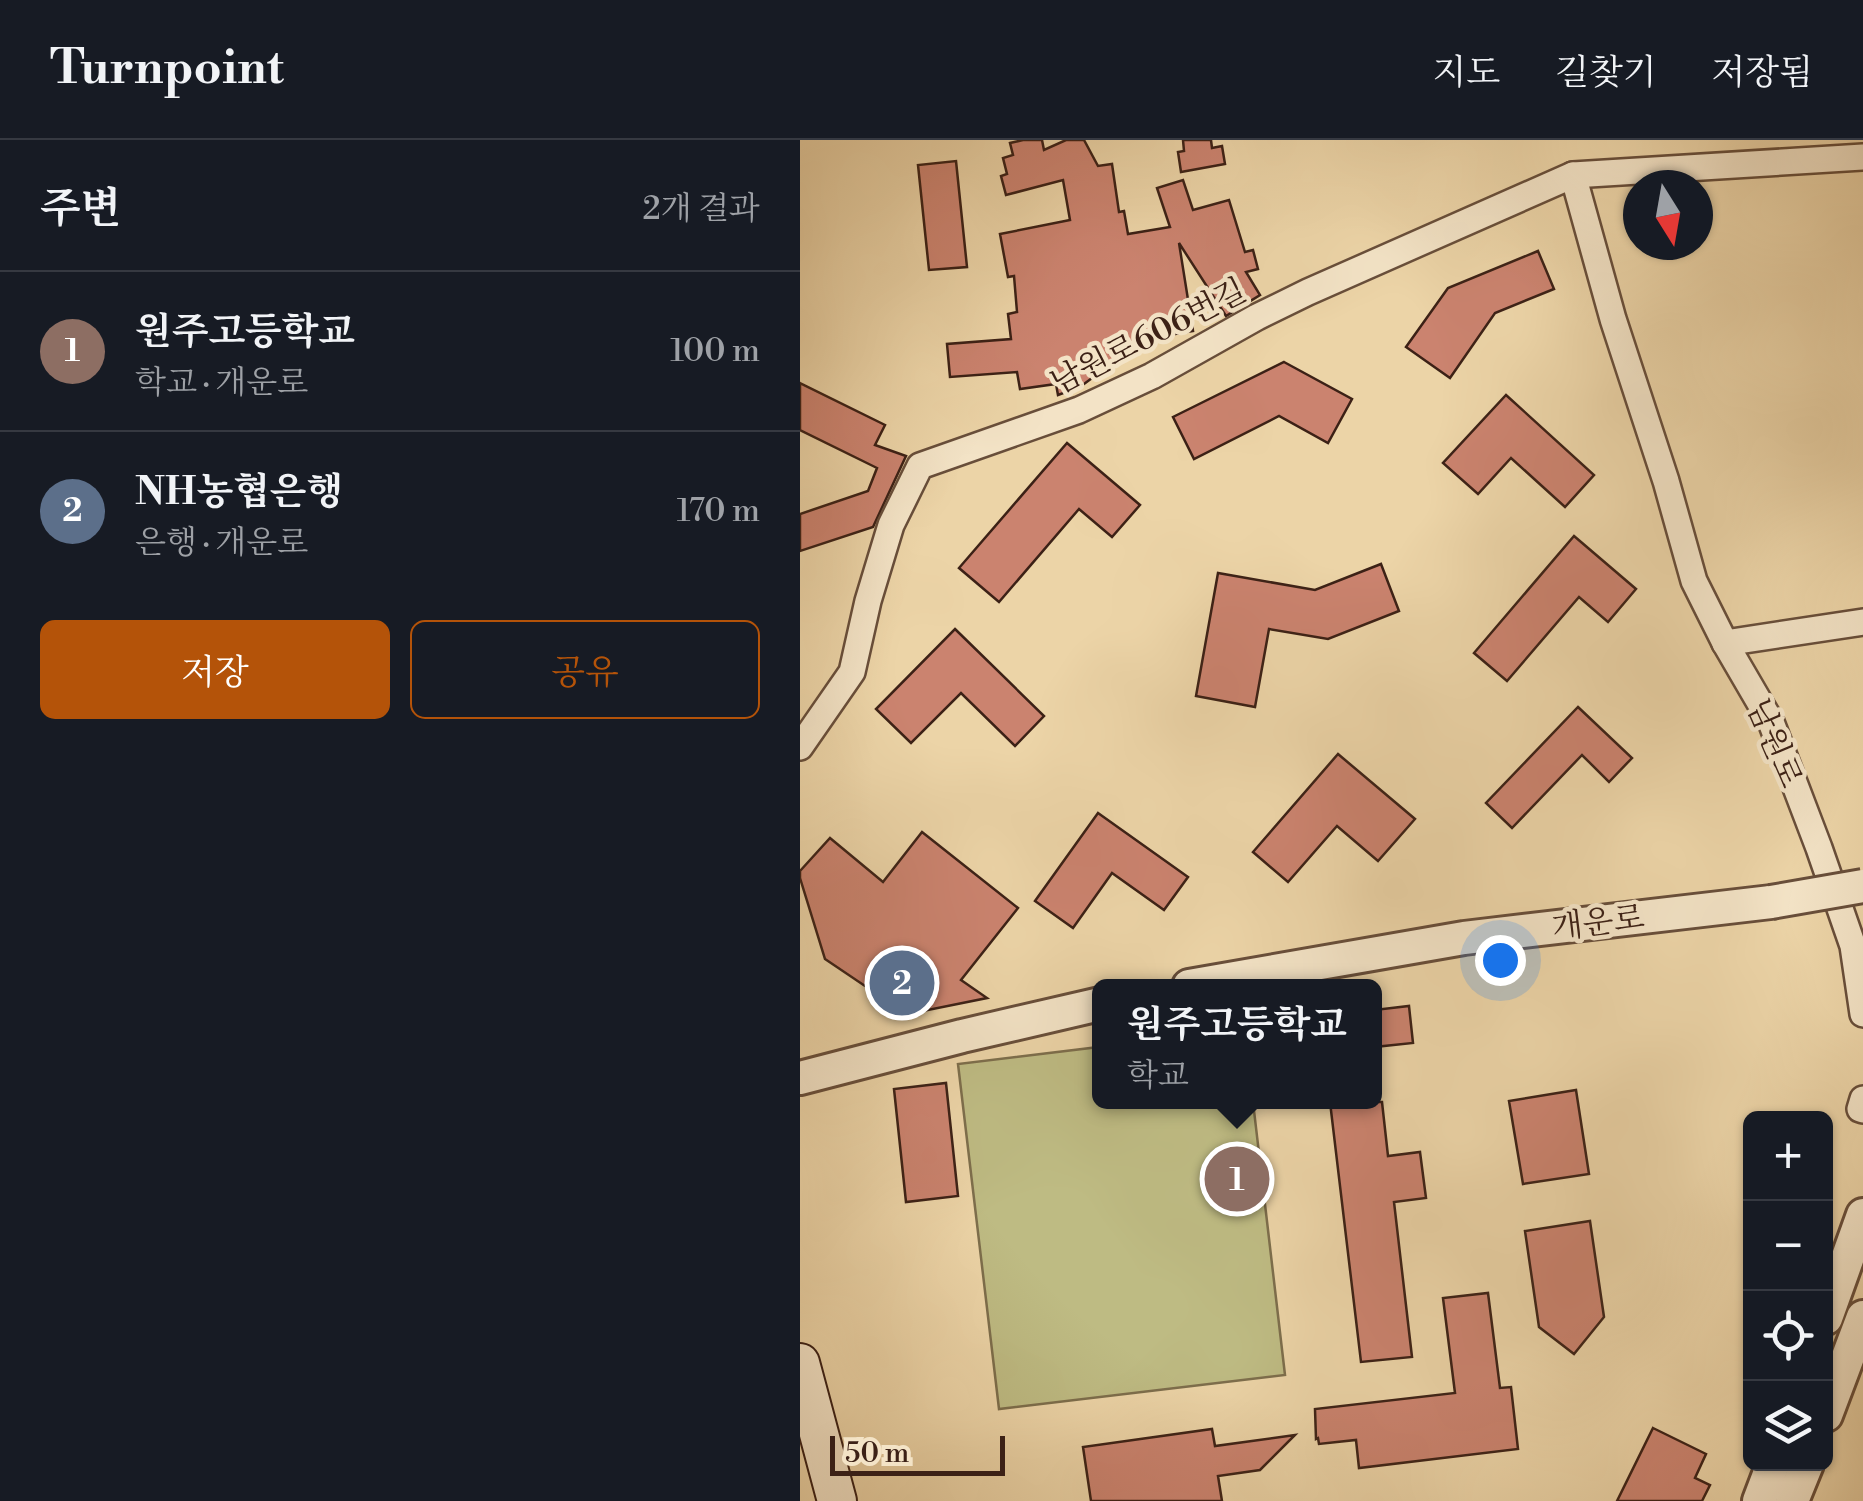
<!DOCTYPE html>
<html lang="ko">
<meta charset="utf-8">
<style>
body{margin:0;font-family:"Libre Bodoni","Noto Serif KR",serif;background:#242831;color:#f1f3f6}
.controls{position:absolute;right:30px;bottom:30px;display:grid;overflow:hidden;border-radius:15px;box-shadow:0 2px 8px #0004}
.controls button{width:90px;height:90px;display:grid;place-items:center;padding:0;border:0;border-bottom:2px solid #363941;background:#171b24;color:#f1f3f6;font:50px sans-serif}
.compass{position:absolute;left:823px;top:30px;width:90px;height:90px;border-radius:50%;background:#171b24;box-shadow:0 2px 8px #0004;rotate:169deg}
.scale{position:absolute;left:30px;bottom:25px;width:175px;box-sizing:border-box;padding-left:10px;border:5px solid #3c2116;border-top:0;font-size:28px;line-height:35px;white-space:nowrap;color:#3c2116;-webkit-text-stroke:8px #f3e3c6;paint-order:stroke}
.you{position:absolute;left:700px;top:820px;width:35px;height:35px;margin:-25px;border:8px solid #fff;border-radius:50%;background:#1a73e8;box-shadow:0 0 0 15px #1a73e833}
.badge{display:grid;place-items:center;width:65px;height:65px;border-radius:50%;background:#b45309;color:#fff;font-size:32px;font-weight:700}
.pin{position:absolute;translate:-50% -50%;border:5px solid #fff;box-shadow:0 2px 10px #0006}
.popup{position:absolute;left:292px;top:839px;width:290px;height:130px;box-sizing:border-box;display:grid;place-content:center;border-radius:15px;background:#171b24;filter:drop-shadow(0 2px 8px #0005);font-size:32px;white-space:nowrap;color:#9ea1a6}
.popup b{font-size:38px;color:#f1f3f6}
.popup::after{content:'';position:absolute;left:50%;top:100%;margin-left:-20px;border:20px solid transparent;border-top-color:#171b24}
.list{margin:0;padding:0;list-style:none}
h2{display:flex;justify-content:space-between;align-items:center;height:130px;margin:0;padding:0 40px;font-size:42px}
h2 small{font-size:32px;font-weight:400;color:#9ea1a6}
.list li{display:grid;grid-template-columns:65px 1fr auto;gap:30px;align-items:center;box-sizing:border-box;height:160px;padding:0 40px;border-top:2px solid #363941}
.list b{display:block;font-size:38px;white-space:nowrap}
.list p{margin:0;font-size:32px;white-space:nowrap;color:#9ea1a6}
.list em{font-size:32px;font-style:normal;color:#9ea1a6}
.actions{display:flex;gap:20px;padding:30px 40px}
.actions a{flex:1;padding:22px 0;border:2px solid #b45309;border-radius:15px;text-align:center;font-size:35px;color:#b45309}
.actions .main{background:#b45309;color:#fff}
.icon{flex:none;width:55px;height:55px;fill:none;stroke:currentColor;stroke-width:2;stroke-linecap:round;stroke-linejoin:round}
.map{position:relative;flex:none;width:1063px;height:1361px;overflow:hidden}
header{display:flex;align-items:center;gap:60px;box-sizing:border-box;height:140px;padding:0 50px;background:#171b24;border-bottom:2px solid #363941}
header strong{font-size:48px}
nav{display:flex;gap:55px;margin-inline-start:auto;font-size:35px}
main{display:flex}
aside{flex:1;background:#171b24}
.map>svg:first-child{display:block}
</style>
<header>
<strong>Turnpoint</strong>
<nav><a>지도</a><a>길찾기</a><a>저장됨</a></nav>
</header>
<main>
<aside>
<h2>주변<small>2개 결과</small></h2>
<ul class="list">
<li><span class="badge" style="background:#8d6e63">1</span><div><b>원주고등학교</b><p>학교 · 개운로</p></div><em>100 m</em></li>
<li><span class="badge" style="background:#5c6f8a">2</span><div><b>NH농협은행</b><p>은행 · 개운로</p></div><em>170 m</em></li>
</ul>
<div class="actions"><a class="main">저장</a><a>공유</a></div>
</aside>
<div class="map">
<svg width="1063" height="1361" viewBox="0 0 1063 1361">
<rect width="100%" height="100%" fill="#ecd4a7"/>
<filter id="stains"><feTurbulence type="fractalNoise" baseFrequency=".002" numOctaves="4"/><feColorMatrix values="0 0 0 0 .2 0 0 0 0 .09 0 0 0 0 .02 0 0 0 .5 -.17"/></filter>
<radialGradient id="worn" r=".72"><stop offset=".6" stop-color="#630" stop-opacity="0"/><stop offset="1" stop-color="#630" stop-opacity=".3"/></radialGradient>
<path fill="#bebb83" stroke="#7d6e4c" stroke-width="2.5" d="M299,907l1,55h153l32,273 -286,34 -41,-345z"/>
<g fill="#cb836f" stroke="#3c2116" stroke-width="2.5">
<path d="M223,0h19l2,10 22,-10h18l14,26 14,-2 7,48 5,-1 4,23 42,-7 -13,-39 26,-8 10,30 36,-10 16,52 8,-2 5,19 -12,3 14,23 -34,21 -47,-73 14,88 -53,9 -10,16 -11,8 -12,3 -27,20 -22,8 -2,-11 -36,5 -3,-17 -67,5 -3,-33 64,-5 -3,-25 9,-2 -3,-36 -6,1 -8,-43 70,-14 -7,-40 -57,15 -5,-19 6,-2 -4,-16 10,-3 -3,-12z"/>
<path d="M383,0h28l1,8 10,-2 3,18 -44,8 -3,-20 6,-1z"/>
<path d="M156,21l11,106 -38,3 -11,-105z"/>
<path d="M738,111l16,38 -59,24 -45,65 -44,-31 42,-59z"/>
<path d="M484,222l68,37 -24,44 -49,-27 -85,43 -21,-42z"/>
<path d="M0,243l85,42 -10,20 31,11 -33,71 -73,24v-37l68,-23 9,-23 -77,-38z"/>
<path d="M706,255l88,80 -29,32 -54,-49 -33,36 -35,-31z"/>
<path d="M267,303l73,62 -28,32 -33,-28 -80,93 -40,-34z"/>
<path d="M774,396l62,53 -28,33 -29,-25 -72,84 -33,-28z"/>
<path d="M581,424l18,47 -71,28 -59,-10 -14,78 -59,-11 22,-123 97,17z"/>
<path d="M155,489l89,87 -29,30 -54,-53 -50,50 -35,-34z"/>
<path d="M778,567l54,51 -23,24 -27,-27 -70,73 -26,-25z"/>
<path d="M538,614l77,65 -37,42 -41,-35 -49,56 -35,-30z"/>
<path d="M298,673l90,64 -24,33 -52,-37 -39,55 -38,-27z"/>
<path d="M122,692l96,76 -57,72 26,18 -64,13 -58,-25 -40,-27 -25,-81v-7l30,-33 53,44z"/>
<path d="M609,866l4,37 -39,4v-37z"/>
<path d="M146,943l12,113 -52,6 -12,-113z"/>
<path d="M776,950l13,84 -66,10 -14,-83z"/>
<path d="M530,962h52l6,54 32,-4 6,46 -32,4 18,155 -51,5z"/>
<path d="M790,1081l14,96 -30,37 -35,-27 -14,-96z"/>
<path d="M688,1153l12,95 11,-1 7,62 -159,19 -3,-28 -37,4 -1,-6 -2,1 -1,-30 140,-16 -12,-95z"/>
<path d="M853,1288l53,26 -11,24 15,7 -8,16h-85z"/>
<path d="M412,1289l3,17 80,-11 -35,35 -42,6 4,25h-131l-8,-54z"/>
</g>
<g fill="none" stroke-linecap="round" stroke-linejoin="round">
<g stroke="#684e3a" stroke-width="30">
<g id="minor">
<path d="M773,35l40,144 53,162 28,100 31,62 46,79 48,126 34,98 10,68"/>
<path d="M925,503l138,-21"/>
<path d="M0,607l52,-75 16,-71 23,-76 29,-59 159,-56 73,-34 105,-59 51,-25 265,-117 290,-18"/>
<path d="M1063,959l-3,10 3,1"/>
</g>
</g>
<g stroke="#684e3a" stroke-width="38">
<g id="tertiary">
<path d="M389,846l275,-48 307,-36"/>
<path d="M0,938l162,-42 138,-32"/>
<path d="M1026,1178l37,-103"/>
<path d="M1026,1275l37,-98"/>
<path d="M959,1361l14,-37"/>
<path d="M992,1361l15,-37"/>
</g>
</g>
<g stroke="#3c2116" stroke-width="42">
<path id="secondary" d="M0,1223l37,138"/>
</g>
<use href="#minor" stroke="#f3e3c6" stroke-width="25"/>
<use href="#tertiary" stroke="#f3e3c6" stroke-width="32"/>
<use href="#secondary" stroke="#f3e3c6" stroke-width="38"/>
<g stroke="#684e3a" stroke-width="38" stroke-linecap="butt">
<path id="tertiary-bridge" d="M971,762l92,-16"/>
</g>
<use href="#tertiary-bridge" stroke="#f3e3c6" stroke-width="32"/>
</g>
<g text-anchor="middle" stroke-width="9" stroke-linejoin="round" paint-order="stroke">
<g font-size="32" fill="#3c2116" stroke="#f3e3c6">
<text transform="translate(348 196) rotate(-27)" y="11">남원로606번길</text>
<text transform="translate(975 603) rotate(67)" y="11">남원로</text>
<text transform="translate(798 782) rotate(-7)" y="11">개운로</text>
</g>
</g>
<rect width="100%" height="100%" filter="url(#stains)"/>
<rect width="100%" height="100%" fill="url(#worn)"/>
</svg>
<div class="controls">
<button>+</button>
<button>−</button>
<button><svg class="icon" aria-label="locate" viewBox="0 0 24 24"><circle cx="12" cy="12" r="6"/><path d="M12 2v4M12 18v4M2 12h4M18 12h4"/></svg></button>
<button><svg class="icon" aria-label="layers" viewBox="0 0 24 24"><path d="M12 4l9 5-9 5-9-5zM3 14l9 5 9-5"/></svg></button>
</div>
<svg class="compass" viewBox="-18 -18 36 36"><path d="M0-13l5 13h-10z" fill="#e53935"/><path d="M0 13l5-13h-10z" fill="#9ea1a6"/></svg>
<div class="scale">50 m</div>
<div class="you"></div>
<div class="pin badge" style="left:437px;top:1039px;background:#8d6e63">1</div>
<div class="popup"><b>원주고등학교</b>학교</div>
<div class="pin badge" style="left:102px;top:843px;background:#5c6f8a">2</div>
</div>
</main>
